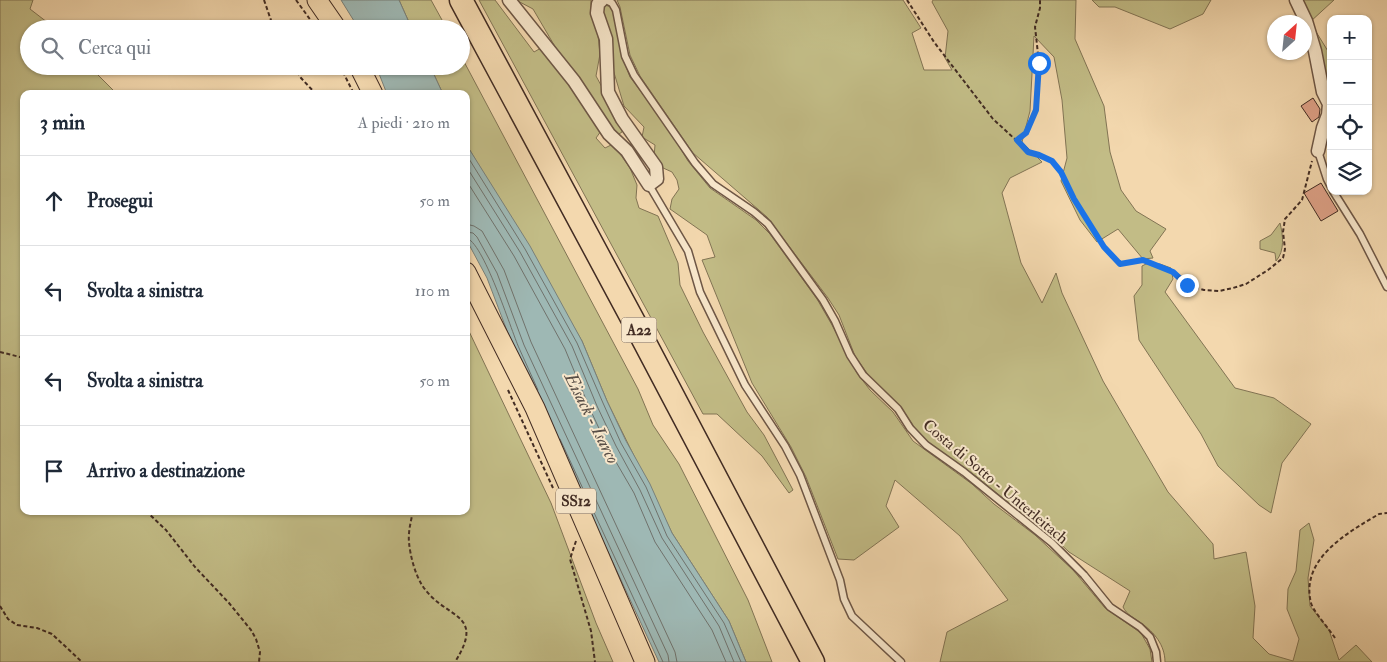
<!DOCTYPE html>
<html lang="it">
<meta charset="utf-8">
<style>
body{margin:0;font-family:"IM FELL Double Pica",serif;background:#f6f6f7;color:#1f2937}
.controls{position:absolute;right:15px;top:15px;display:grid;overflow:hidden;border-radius:10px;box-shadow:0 1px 4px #0004}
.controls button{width:45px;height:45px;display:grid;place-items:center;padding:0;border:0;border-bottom:1px solid #e0e1e3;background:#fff;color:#1f2937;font:25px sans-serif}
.compass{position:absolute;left:1267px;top:15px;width:45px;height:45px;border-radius:50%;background:#fff;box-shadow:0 1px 4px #0004;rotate:27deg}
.stop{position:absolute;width:15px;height:15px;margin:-11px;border:4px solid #1a73e8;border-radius:50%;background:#fff}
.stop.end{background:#1a73e8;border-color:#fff;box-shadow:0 1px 5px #0008}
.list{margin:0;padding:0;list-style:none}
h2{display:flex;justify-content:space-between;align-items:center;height:65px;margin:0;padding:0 20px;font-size:21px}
h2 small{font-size:16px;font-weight:400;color:#747a83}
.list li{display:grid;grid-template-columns:32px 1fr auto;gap:15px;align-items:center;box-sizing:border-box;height:90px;padding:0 20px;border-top:1px solid #e0e1e3}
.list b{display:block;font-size:19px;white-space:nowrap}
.list em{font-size:16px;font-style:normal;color:#747a83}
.icon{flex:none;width:28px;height:28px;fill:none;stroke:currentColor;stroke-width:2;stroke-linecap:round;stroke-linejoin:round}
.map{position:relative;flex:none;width:1387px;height:662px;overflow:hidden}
.search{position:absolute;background:#fff;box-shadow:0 1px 4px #0004;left:20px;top:20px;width:450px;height:55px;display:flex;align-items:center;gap:12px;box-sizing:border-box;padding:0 18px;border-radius:28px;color:#747a83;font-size:19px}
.panel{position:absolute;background:#fff;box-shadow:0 1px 4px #0004;left:20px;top:90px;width:450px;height:425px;border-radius:10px}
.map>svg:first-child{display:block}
</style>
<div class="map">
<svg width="1387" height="662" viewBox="0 0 1387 662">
<rect width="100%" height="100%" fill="#f3d8ae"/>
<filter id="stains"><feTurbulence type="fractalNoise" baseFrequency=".004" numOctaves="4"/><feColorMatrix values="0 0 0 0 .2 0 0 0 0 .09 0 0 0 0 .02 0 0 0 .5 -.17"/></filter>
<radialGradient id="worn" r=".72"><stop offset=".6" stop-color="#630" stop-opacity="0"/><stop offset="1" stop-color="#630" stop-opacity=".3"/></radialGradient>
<g fill="#c2bc86" stroke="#827454">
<path d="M0,0h33l-3,9 26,20h-27v37h60l28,28h-93v417h442v-186l85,178 45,120 17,39h-613z"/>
<path d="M399,0h32l16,29h-35z"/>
<path d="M479,0h16l39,52 7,-4 20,23 40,60 -5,7 9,10 8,-4 17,24 7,17 -1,13 3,10 19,8 20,47 2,22 23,47 44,80 17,23 29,55 -4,3 -27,-37 -45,-42h-14z"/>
<path d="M516,0h75v9l6,16 3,29 -4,22 27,50 -1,6 -3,2 -8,-8 -28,-42 -26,-34 -24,-41z"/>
<path d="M617,0h286l18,28 -9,5 12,37h28l-7,-12 3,-27 -16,-29 1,-2h143l-1,39 29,67 6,46 11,38 15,21 30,18 -16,22 3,7 -10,1 -25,-30 -21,13 -17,-22 -19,-39 6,-23 -5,-58 -8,-43 -20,-21 -4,75 -8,31 20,20 -32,16 -8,15 19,70 21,40 14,-30 6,20 41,88 65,111 45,52 1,15 32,-7 9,54 -2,32 16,16 24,7 6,-22 -12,-30 1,-20 8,-18 4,-41 9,-7 5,17 -6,38 2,28 19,24 10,30 17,-15 16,17h-207c0,-17 -11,-30 -24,-39 -8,-6 -14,-8 -18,-16l7,-16 -61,-39 -33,-31 -6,-1 -53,-43 -48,-34 -15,-16 -14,-21 -21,-18 -10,-12 -14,-20 -16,-41 -11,-17 -61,-81 -74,-64 -53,-77 -10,-21 -10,-48z"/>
<path d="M1092,0h119l-8,14 -33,15 -55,-22h-16z"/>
<path d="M1300,0h34l-24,22 21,34v20l-7,10z"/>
<path d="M605,5l6,2 3,6 8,43 8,21 38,51 20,33 22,27 46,32 14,14 47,65 15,26 25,48 13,17 23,22 20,29 59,43 22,20 41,31 38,35 32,38 36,25 9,16 2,13h-212l7,-30 61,-32 -48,-64 -65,-56 -9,26 13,21 -45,33 -16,-1 -32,-82 -15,-30 -39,-64 -50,-123 13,-3 -8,-22 -37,-26 2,-10 7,-10 -2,-9 -5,-8 -11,-5 -7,-10 1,-12 -13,-8 2,-10 -20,-21 -12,-40 -11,-55z"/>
<path d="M461,56l177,333 15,36 26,39 69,136 24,62h-26l-17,-41 -57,-88 -65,-132 -25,-60 -114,-194 -2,-3v-50h-23l-13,-28h31z"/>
<path d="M1280,223c3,12 5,28 -4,38l-1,-8 -15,-4v-8l11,-6z"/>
<path d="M1146,264h14l11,4 2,11 -8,13 70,96 39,10 37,26 -29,39 -11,50 -12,-8 -41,-39 -17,-32 -62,-94 -5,-44 8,-11v-19z"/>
</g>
<g fill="#9eb8b4" stroke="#79807a">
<path d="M341,0h58l13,29h-53z"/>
<path d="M376,66h54l13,28h-56z"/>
<path d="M466,144l64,102 52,95 25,60 19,40 24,43 22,49 57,88 17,41h-87l-145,-313 -27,-71 -21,-39z"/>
</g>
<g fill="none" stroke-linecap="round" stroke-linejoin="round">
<g stroke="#70726c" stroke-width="1">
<path d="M466,154l59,95 52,94 26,60 18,40 25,44 21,49 57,87 17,39"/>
<path d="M466,166l54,86 52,94 25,60 19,40 24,44 22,48 57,88 15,36"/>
<path d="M466,180l48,76 51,93 25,60 19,41 25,43 21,49 57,88 14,32"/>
<path d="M466,224l8,2 8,5 22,39 27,72 144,310 2,10"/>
<path d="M466,232l7,1 4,4 20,36 27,72 144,310 1,7"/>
<path d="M466,238c17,2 45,92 53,110 6,14 13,28 19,42"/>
<path d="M560,439l103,223"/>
</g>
</g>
<g fill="#dea187" stroke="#422c23">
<path d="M1313,98l7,11 -1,8 -7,5 -11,-16z"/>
<path d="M1321,183l17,28 -17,10 -17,-28z"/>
</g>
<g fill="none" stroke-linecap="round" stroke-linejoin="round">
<g stroke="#6e5746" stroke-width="9">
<g id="service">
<path d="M606,0l6,3 4,7 9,46 9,19 61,88 18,21 41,28 14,12 55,76 12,21 15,34 13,20 35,34 12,19 16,17 38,27 88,71 32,32 26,32 30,20 10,10 6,15 1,10"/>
<path d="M1318,151l9,28 4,8"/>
<path d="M649,185l39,66 12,41 45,93 40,61 15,29 40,105 4,19 8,17 49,46"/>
<path d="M1333,191l27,43 27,53"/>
</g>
</g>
<g stroke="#6e5746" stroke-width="15">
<g id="minor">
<path d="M509,0l65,81 35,53 18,17 22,34 8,-6 -1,-12 -34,-48 -14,-27 -2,-53 -9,-26 1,-9 4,-4"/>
<path d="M1296,0l10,21 9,30 8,41 6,12 -1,11 -5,13 -5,23"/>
</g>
</g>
<g stroke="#422c23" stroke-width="21">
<g id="primary">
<path d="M317,0l20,29"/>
<path d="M359,66l14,28"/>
<path d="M466,272l69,136 110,254"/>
</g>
</g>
<g stroke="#422c23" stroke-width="25">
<path id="motorway" d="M461,0l173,322 179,340"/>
</g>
<g stroke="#422c23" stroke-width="2" stroke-dasharray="4 2.5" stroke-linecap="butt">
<path d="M264,0l10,29"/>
<path d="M296,0l21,29"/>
<path d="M907,0l27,42 59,77 36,33 10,3 13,6 9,11 13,27 31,48 14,18 24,-5 30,12 14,13 17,5 15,1 14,-3 13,-4 22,-14 15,-12 2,-9 -2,-17 2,-13 17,-19 10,-39"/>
<path d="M294,66l7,12 15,16"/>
<path d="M340,66l14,28"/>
<path d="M1017,140l9,-7 10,-24 3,-46 -4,-36 5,-19v-8"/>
<path d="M0,352l24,6"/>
<path d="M508,390l45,98"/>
<path d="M146,511l20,19 29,37 34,36 22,27 5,9 4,13 -1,10"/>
<path d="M413,511c-2,10 -5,21 -4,31 1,13 6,32 13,43 22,35 65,26 33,77"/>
<path d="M576,541l-6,18 21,72 4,31"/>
<path d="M0,606l8,13 9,6 20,3 15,6 30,28"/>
<path d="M1335,638c-5,-8 -22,-27 -24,-35 -11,-44 36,-70 68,-89l8,-1"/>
</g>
<use href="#service" stroke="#f7e6ca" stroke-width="6"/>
<use href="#minor" stroke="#f7e6ca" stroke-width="12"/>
<use href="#primary" stroke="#f3d8ae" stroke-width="19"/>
<use href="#motorway" stroke="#f3d8ae" stroke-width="22"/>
</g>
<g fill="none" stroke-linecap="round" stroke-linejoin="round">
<path stroke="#1a73e8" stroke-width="6" d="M1039,63l-3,47 -10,23 -9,7 11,12 11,3 13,6 9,11 13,27 30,48 16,17 23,-4 30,12 14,13"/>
</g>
<g text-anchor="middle" stroke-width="4" stroke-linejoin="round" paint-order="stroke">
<g fill="#f7e6ca" stroke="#786455" stroke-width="1">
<rect x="621.5" y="317.5" width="35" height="25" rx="4"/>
<rect x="556" y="488.5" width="40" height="25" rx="4"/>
</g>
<g font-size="15" font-weight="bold" fill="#422c23">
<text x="639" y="335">A22</text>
<text x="576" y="506">SS12</text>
</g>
<g font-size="16" fill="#422c23" stroke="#f7e6ca">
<text transform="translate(996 481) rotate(40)" y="6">Costa di Sotto - Unterleitach</text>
</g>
<g font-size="18" font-style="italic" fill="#594f47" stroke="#f7e6ca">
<text transform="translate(592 418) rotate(63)" y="6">Eisack - Isarco</text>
</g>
</g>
<rect width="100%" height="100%" filter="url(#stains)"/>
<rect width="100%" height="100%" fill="url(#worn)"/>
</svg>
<div class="controls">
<button>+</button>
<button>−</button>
<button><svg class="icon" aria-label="locate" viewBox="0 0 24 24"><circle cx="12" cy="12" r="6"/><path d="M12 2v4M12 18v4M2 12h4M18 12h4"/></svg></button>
<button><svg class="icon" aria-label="layers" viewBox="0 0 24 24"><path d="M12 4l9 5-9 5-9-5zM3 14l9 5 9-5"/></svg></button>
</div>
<svg class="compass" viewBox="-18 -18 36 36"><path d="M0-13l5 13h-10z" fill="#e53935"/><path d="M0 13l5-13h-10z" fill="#747a83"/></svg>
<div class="stop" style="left:1039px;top:63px"></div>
<div class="stop end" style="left:1187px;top:285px"></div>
<div class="search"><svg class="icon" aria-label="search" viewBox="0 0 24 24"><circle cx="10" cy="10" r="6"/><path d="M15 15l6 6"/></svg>Cerca qui</div>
<section class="panel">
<h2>3 min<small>A piedi · 210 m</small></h2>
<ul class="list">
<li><svg class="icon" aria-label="ahead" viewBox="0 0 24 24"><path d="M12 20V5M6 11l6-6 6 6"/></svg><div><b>Prosegui</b></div><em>50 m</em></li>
<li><svg class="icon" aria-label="left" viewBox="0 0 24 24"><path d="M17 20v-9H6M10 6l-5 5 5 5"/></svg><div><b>Svolta a sinistra</b></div><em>110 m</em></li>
<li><svg class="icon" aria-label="left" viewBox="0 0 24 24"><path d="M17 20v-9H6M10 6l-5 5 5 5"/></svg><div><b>Svolta a sinistra</b></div><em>50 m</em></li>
<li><svg class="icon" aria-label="arrive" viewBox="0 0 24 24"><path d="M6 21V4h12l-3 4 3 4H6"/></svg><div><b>Arrivo a destinazione</b></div></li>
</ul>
</section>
</div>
